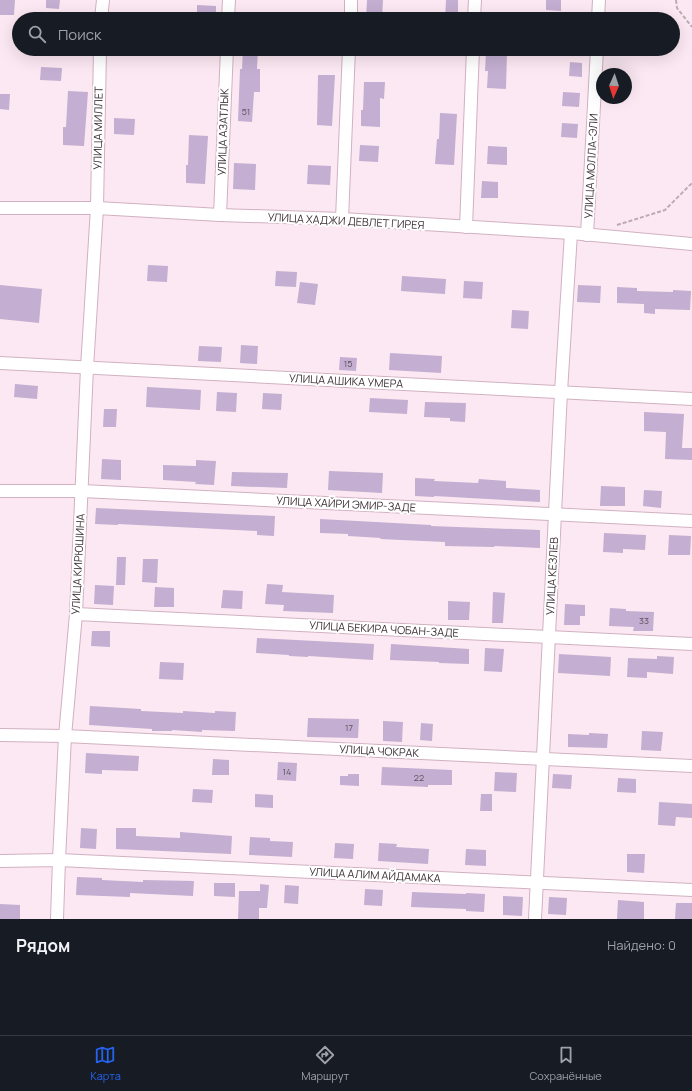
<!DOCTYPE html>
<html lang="ru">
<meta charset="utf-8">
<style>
body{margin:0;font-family:Manrope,sans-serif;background:#242831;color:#f1f3f6}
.compass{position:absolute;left:596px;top:68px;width:36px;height:36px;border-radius:50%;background:#171b24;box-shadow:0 4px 16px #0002;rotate:183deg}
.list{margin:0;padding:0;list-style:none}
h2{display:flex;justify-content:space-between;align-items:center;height:52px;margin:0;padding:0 16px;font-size:17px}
h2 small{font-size:13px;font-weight:400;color:#9ea1a6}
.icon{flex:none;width:22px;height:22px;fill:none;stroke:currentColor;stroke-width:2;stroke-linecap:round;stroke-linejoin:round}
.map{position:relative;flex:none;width:692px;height:919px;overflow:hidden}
.search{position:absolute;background:#171b24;box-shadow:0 4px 16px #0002;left:12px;right:12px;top:12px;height:44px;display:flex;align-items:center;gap:10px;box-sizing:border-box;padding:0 14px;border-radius:22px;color:#9ea1a6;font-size:15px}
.sheet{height:116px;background:#171b24}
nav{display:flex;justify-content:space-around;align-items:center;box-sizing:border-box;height:56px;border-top:1px solid #363941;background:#171b24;font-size:11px;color:#9ea1a6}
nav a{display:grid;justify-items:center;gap:2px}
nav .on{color:#2563eb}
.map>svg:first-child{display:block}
</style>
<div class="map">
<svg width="692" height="919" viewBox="0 0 692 919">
<rect width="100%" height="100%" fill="#fce8f2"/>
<g fill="#c4aed1">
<path d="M0,0h15l-1,15h-14z"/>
<path d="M46,0h14l-1,9 -13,-1z"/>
<path d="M367,0h16l-1,19h-16z"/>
<path d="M446,0h12v19h-13z"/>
<path d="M546,0h15v11l-15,-1z"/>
<path d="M197,5l19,1v13h-19z"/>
<path d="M243,49h15l-1,20h3v23h-6l-2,30 -14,-1 2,-52h2z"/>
<path d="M486,52l21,1 -1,36 -19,-1 1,-17h-3z"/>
<path d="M570,62l12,1v14l-13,-1z"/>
<path d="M41,67l21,1 -1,13 -21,-1z"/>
<path d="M318,75h17l-3,51 -15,-1z"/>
<path d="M364,82h21l-1,17 -4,-1v29l-19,-1v-16h2z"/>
<path d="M68,91l20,1 -4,54 -21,-1v-18h3z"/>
<path d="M563,92l17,1 -1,14 -17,-1z"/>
<path d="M0,94h10l-1,16 -9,-1z"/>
<path d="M440,113l17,1 -3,51 -19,-1 2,-25h2z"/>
<path d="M114,118l21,1 -1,16 -20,-1z"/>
<path d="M562,123l16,1 -1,14 -16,-1z"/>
<path d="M189,135l19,1 -3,48 -19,-1v-18h2z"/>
<path d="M360,145l19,1 -1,16 -19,-1z"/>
<path d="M488,146l19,1v18l-20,-1z"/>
<path d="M234,163l22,1 -1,26 -22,-1z"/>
<path d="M308,165l23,1 -1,19 -23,-1z"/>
<path d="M482,181l16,1v16h-17z"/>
<path d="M148,265l20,1 -1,16 -20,-1z"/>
<path d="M276,271l21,1 -1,15 -21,-1z"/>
<path d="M402,276l44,3 -1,15 -44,-3z"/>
<path d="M464,281l19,1 -1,17 -19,-1z"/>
<path d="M300,282l18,2 -3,21 -18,-2z"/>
<path d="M0,285l42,4 -3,34 -39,-4z"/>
<path d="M578,285l23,1 -1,17 -23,-1z"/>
<path d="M617,287l20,1v3l36,1v-2l18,1 -1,19 -35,-1v5l-11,-1v-9l-27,-1z"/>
<path d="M512,310l17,1 -1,18 -17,-1z"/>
<path d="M241,345l17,1 -1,18 -17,-1z"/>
<path d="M199,346l23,1 -1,15 -23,-1z"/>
<path d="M390,353l52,3 -1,17 -52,-3z"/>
<path d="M340,357l17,1 -1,13 -17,-1z"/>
<path d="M15,384l23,2 -1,13 -23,-2z"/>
<path d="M147,387l54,3 -1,20 -54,-3z"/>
<path d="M217,392l20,1 -1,19 -20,-1z"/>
<path d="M263,393l19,1 -1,16 -19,-1z"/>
<path d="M370,398l38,2 -1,14 -38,-2z"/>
<path d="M425,402l41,1 -1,19 -15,-1v-3l-26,-1z"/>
<path d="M104,409h13l-1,18h-13z"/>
<path d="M644,412l40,2 -2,34h10v12l-27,-1 1,-27 -22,-1z"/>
<path d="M102,459l19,1v20l-20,-1z"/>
<path d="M196,460l20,1 -2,24 -19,-1 1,-2 -33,-2v-15l33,1z"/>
<path d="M329,471l54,2 -1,20 -54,-3z"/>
<path d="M232,472l56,1 -1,15 -56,-2z"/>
<path d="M415,478l20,1 -1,2 44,2 1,-4 27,2v7l34,2v12l-106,-6v1l-19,-1z"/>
<path d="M601,486l24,1v19h-25z"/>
<path d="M644,490l18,1 -1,17 -18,-2z"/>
<path d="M96,508l179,8 -1,20 -17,-1v-4l-139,-7v1l-23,-1z"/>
<path d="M320,519l111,6v1l109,4v18l-45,-2 -1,1 -49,-1v-4l-65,-3 1,-1 -33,-2v-2l-28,-1z"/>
<path d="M604,533l42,2 -1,15 -22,-1v4l-20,-1z"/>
<path d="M669,535l22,1 -1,19h-22z"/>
<path d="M117,557h9l-1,28h-9z"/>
<path d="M143,559h15l-1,24 -15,-1z"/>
<path d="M267,584l16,1 -1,7 52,3 -1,18 -50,-2 1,-6 -19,-1z"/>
<path d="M95,585l19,1 -1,19 -19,-1z"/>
<path d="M155,587l19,1v19h-20z"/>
<path d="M223,590l20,1 -1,18 -21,-1z"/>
<path d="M493,592l12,1 -2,30h-11z"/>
<path d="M448,601l22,1 -1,18h-21z"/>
<path d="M565,604l20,1v11h-5v9h-16z"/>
<path d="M610,608l16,1v2l28,1 -1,19h-20l1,-4 -25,-1z"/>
<path d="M92,631h18v16l-19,-1z"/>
<path d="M257,638l117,6 -1,16 -65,-4v1l-19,-1v-1l-33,-2z"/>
<path d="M391,644l78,5v15l-30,-1v-1l-49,-2z"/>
<path d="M485,648l19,1 -2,23 -18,-1z"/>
<path d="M559,654l52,3 -1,19 -52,-3z"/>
<path d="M657,656l17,1 -1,17 -26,-2v6l-20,-1 1,-19 29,1z"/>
<path d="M160,662l24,1 -1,17 -24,-1z"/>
<path d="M90,706l51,3v2l42,2v-2l32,2v-2l21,1 -1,19 -33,-1v2l-30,-2v1h-20v-2l-63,-4z"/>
<path d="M308,718l51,1 -1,19 -51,-1z"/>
<path d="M383,721l20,1 -1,20 -19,-1z"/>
<path d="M421,723l12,1 -1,17 -12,-1z"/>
<path d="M642,731l21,1 -2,19 -20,-1z"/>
<path d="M589,733l19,1 -1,14 -39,-1v-13l21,1z"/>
<path d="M86,753l53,3 -1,15 -36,-1v4l-17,-1z"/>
<path d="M213,759l16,1v15h-17z"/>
<path d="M278,762l19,1 -1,18 -19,-1z"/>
<path d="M382,767l70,3v15h-24v2l-47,-2z"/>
<path d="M495,772l22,1 -1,19 -22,-1z"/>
<path d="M348,774h11v12l-19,-1v-9h8z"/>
<path d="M553,774l19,1 -1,14 -19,-1z"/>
<path d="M618,778l18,1v14l-19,-1z"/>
<path d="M193,789l20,1 -1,13 -20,-1z"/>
<path d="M255,794l18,1v13l-18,-1z"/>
<path d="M481,794h11v17h-12z"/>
<path d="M659,802l33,2v14l-16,-1 -1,9 -17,-1z"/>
<path d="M81,828l16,1 -1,20 -16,-1z"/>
<path d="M116,828h20v8l44,2v-6l52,4 -1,18 -115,-5z"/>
<path d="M250,837l20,1v3l23,1 -1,15 -43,-2z"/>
<path d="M335,843l19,1 -1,15 -19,-1z"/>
<path d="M379,843l18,1 -1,3 33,2 -1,15 -50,-3z"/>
<path d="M466,849l20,1v16l-21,-1z"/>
<path d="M627,854h18l-1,19 -17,-1z"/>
<path d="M77,877l25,1v2l41,2v-2l51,1 -1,15 -63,-3v4l-54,-2z"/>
<path d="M214,883h21v14l-21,-1z"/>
<path d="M260,884l9,1 -2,23h-8v11h-21l1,-28h21z"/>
<path d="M285,885l14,1 -1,18 -14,-1z"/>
<path d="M365,889l18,1 -1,16 -18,-1z"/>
<path d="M412,892l54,2v-1l19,1 -1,18 -18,-1v-2l-55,-2z"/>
<path d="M503,896l20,1 -1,19 -19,-1z"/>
<path d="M549,897l18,1 -1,17 -18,-1z"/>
<path d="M618,900l26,2v17h-27z"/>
<path d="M676,903h16v16h-17z"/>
<path d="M0,904l20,1v14h-20z"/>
</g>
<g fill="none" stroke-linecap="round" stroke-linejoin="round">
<g stroke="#d1b1c1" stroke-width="14">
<g id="street">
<path d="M101,19l2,-19"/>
<path d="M228,19l1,-19"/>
<path d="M351,19v-19"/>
<path d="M474,19l1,-19"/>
<path d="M598,19l1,-19"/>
<path d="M0,208h97l123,7 122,4 229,14 121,11"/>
<path d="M220,215l7,-166"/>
<path d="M342,219l7,-170"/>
<path d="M466,227l7,-178"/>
<path d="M587,235l10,-186"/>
<path d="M0,363l692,36"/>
<path d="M0,491h82l610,30"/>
<path d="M76,614l616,30"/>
<path d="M0,735l65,1 627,30"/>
<path d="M0,861l59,-1 633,30"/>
<path d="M57,919l2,-59 6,-124 11,-122 11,-246 10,-160 3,-159"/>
<path d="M535,919l26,-527 10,-159"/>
</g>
</g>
<g stroke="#bdabb4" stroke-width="2" stroke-dasharray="4 2" stroke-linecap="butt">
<path d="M676,0l1,8 15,19"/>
<path d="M617,225l48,-15 27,-27"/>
</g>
<use href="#street" stroke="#fff" stroke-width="12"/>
</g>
<g text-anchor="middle" stroke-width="4" stroke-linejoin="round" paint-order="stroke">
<g font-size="9" fill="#5f505e">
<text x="246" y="115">51</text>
<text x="348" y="367">15</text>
<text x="644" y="624">33</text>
<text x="349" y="731">17</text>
<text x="287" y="775">14</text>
<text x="419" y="781">22</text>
</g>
<g font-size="11" fill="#3d3137" stroke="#fff">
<text transform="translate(98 128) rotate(-89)" y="4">УЛИЦА МИЛЛЕТ</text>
<text transform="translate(223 132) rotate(-88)" y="4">УЛИЦА АЗАТЛЫК</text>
<text transform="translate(591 166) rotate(-87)" y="4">УЛИЦА МОЛЛА-ЭЛИ</text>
<text transform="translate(346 221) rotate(3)" y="4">УЛИЦА ХАДЖИ ДЕВЛЕТ ГИРЕЯ</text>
<text transform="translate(346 381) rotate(3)" y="4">УЛИЦА АШИКА УМЕРА</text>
<text transform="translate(346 504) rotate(3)" y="4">УЛИЦА ХАЙРИ ЭМИР-ЗАДЕ</text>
<text transform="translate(78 564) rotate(-87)" y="4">УЛИЦА КИРЮШИНА</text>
<text transform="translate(552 576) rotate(-87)" y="4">УЛИЦА КЕЗЛЕВ</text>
<text transform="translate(384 629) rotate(3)" y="4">УЛИЦА БЕКИРА ЧОБАН-ЗАДЕ</text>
<text transform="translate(379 751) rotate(3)" y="4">УЛИЦА ЧОКРАК</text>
<text transform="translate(375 875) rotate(3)" y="4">УЛИЦА АЛИМ АЙДАМАКА</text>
</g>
</g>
</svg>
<svg class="compass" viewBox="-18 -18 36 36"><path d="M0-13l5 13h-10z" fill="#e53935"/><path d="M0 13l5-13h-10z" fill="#9ea1a6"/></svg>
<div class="search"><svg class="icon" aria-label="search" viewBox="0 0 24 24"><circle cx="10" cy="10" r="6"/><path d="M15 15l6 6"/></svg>Поиск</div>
</div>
<section class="sheet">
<h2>Рядом<small>Найдено: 0</small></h2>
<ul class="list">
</ul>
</section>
<nav>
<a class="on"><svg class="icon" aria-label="map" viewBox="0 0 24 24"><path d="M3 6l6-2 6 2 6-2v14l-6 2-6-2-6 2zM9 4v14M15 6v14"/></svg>Карта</a>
<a><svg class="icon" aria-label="directions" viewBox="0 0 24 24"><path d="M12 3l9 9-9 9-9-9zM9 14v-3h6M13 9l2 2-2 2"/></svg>Маршрут</a>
<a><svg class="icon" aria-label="saved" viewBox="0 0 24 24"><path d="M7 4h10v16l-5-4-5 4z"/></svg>Сохранённые</a>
</nav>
